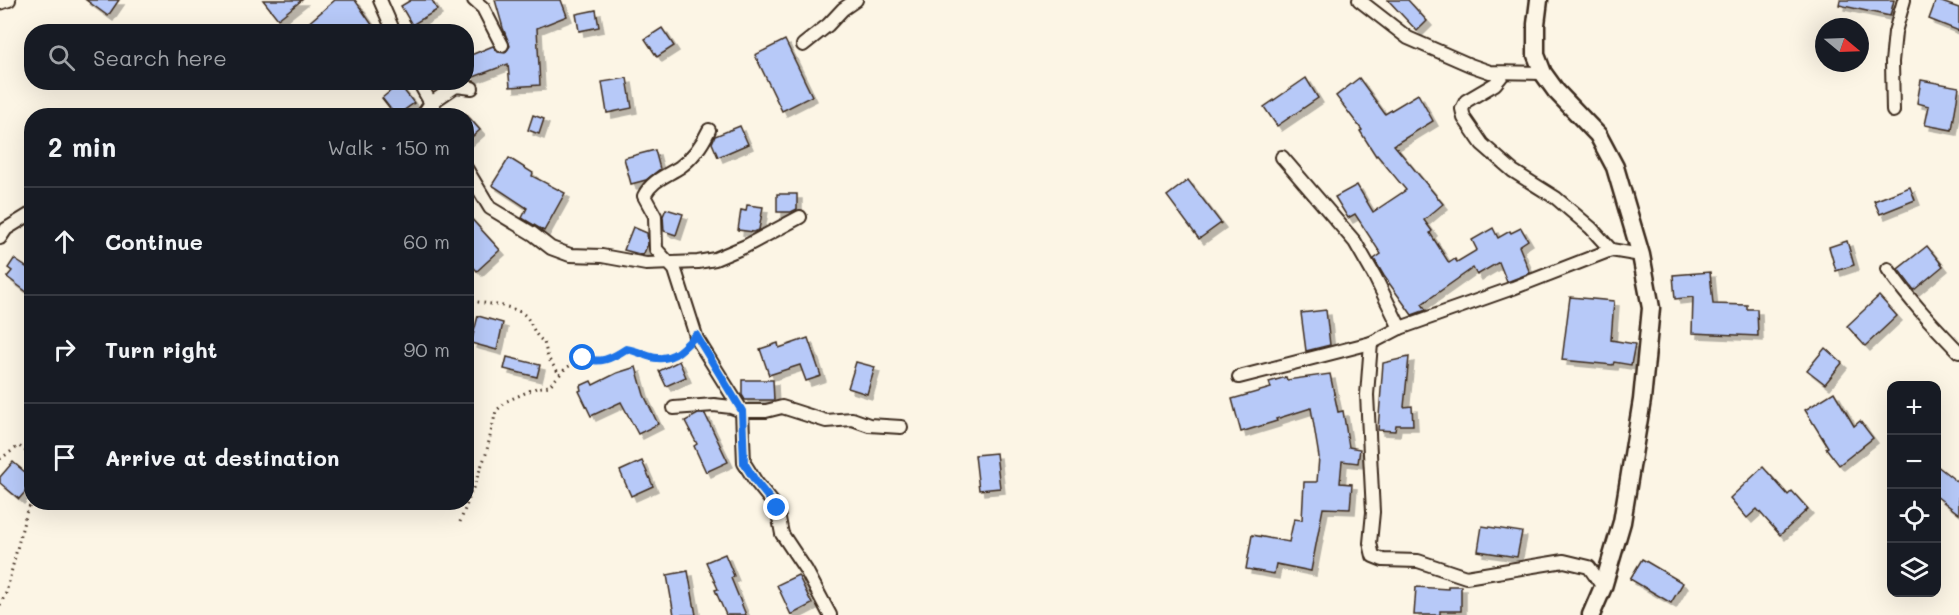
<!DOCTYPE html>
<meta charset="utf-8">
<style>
body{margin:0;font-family:Mali,sans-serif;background:#20242c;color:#f1f3f6}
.controls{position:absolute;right:18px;bottom:18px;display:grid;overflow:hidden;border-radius:12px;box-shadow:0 6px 24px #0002}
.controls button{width:54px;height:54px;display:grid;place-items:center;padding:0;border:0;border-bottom:2px solid #363941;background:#171b24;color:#f1f3f6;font:30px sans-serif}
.compass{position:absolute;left:1815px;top:18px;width:54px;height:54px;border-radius:50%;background:#171b24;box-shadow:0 6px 24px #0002;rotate:109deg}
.stop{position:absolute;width:18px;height:18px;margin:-14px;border:4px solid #1a73e8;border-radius:50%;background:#fff}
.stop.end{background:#1a73e8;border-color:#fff;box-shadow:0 2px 6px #0008}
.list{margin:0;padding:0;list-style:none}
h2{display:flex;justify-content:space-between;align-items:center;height:78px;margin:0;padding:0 24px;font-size:26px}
h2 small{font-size:20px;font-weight:400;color:#9ea1a6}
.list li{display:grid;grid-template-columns:39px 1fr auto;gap:18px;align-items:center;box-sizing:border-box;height:108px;padding:0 24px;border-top:2px solid #363941}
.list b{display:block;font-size:22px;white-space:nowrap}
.list em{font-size:20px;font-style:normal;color:#9ea1a6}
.icon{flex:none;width:33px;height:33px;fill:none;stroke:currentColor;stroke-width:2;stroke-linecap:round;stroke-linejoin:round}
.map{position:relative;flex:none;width:1959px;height:615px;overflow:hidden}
.search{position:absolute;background:#171b24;box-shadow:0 6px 24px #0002;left:24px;top:24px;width:450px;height:66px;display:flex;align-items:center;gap:15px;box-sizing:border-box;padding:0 21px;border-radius:24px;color:#9ea1a6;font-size:22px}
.panel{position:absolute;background:#171b24;box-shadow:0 6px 24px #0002;left:24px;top:108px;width:450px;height:402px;border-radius:24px}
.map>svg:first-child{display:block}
</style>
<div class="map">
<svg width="1959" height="615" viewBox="0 0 1959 615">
<defs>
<filter id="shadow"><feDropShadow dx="5" dy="5" stdDeviation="0" flood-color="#0004"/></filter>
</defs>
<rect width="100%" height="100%" fill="#fcf5e5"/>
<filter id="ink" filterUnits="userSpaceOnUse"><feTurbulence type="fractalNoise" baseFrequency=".0167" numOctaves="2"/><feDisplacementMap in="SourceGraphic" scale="12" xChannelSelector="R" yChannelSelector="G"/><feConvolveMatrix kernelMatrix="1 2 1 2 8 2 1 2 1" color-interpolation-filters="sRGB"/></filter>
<g filter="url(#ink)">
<g fill="#b7c9f8" stroke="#3b2a1e" stroke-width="1.5" filter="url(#shadow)">
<path d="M86,0h33l-11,16z"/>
<path d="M263,0h39l-24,19z"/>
<path d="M335,0h20l22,32h-79z"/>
<path d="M411,0h21l5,10 -25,15 -11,-19z"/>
<path d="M495,0h66l6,16 -30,12 3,57 -30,2 -2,-23 -37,14 -5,-12v-9l27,-11 5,6 7,1 5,-7 -7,-18z"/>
<path d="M1388,0h20l19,21 -10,10z"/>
<path d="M1840,0h54l-4,16 -51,-11z"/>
<path d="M1936,0l23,8v23l-30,-12z"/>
<path d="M596,10l3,17 -20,4 -3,-17z"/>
<path d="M662,28l12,18 -17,11 -12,-18z"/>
<path d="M785,40l27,56 -30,15 -27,-56z"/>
<path d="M627,78l5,30 -25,5 -5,-31z"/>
<path d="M1306,78l12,20 -41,28 -13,-19z"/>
<path d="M1359,78l26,36 33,-20 15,27 -39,24 49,59 -19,16 8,11 -2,2 19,30 6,-4 2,3 20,-12 -5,-10 21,-12 5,10 12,-7 1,2 10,-5 7,12 -9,6 11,27 -23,9 -8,-20 -22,13 -4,-7 -51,36 4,6 -14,5 -28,-39 -10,-17 7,-5 -26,-40 -7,4 -13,-21 22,-12 16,27 33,-22 -29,-35 -1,1 -16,-25 2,-1 -26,-34z"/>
<path d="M1921,80l38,7 -7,43 -27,-5 4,-19 -12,-3z"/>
<path d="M399,84l15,19 -18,13 -14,-18z"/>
<path d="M466,114l14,16 -14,12z"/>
<path d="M533,115l11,4 -5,15 -11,-4z"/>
<path d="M740,126l8,18 -30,13 -6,-14 3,-7z"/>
<path d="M655,150l5,19 -14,11 -15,4 -7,-26z"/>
<path d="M509,158l24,15 -1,3 33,17 -21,38 -22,-13 5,-10 -35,-23z"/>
<path d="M1188,180l33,43 -22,16 -32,-43z"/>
<path d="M1910,187l5,13 -35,14 -6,-13z"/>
<path d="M777,194h20v15l-6,3h-14z"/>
<path d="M747,205l16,2 -4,23 -5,2 -16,-2 3,-20 5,1z"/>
<path d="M666,209l17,5 -7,21 -12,-4 -1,-15z"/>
<path d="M466,213l34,37 -23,21 -11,-12z"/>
<path d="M633,227l14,6 1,11 -5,11 -19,-5z"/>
<path d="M1847,241l7,24 -18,6 -7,-24z"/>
<path d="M1927,246l16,20 -29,24 -16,-21z"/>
<path d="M14,259l18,12v25l-25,-19 5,-6 -4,-3z"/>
<path d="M1710,272l3,32 34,1v4h10l1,27 -66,-3 1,-36 -18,2 -2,-24z"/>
<path d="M1879,296l18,20 -32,30 -18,-20z"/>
<path d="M1570,297l44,4 -3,39 24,4 -4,21 -17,-3 -1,3 -51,-5z"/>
<path d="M1326,310l4,35 -24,6 -5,-38z"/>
<path d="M478,316l25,7 -6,27 -26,-7z"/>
<path d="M808,338l13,38 -15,5 -6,-16 -31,10 -9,-26 18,-6 1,5z"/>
<path d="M1825,348l17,15 -17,21 -18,-14z"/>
<path d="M507,357l33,8 -3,12 -33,-8z"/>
<path d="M1409,357l-5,50 8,-1 1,19h-17l-1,6 -17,-1 5,-67z"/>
<path d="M679,361l7,16 -20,9 -7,-15z"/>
<path d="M856,362l19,5 -8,27 -19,-6z"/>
<path d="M636,367l8,28 14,29 -20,10 -17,-32 -30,14 -12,-25 2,-1 -1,-4 11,-5 2,4 24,-12z"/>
<path d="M1330,374l8,38 5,-1 6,36 11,2 -2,14 -16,-2 -2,22 12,1 -2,25 -27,-1 -12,63 -35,-7 -2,10 -28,-5 6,-34 37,7 5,-23 8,1 2,-38h13l2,-25 -8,-49 -35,11 1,2 -36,11 -9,-33 39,-11 -2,-6 17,-5 1,3z"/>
<path d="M742,380h31l1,20h-29l-3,-5z"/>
<path d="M1834,392l20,34 6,-5 13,17 -34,27 -13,-17 2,-1 -23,-37z"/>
<path d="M698,414h7l23,48 -22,10 -12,-26 3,-2 -12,-23z"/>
<path d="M996,453l4,35 -21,2 -4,-35z"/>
<path d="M642,461l11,25 -22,10 -11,-25z"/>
<path d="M13,462l19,16v6l-13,15 -19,-16v-6z"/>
<path d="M1936,465l23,18v31l-23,-18z"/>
<path d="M1763,467l25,28 4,-4 16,18 -28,26 -23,-26 -10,9 -17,-20z"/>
<path d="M1482,526l40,6 -5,25 -39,-6z"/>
<path d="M725,554l9,22 -3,2 15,37h-20l-11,-25 3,-1 -12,-27z"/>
<path d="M1642,559l41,24 -12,20 -41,-24z"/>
<path d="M688,571l8,44h-22l-7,-40z"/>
<path d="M798,575l14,29 -21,11 -14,-30z"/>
<path d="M1448,586h13v25h-21v4h-26l2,-28 32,2z"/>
</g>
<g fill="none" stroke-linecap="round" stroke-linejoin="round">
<g stroke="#3b2a1e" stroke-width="16">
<g id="street">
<path d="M380,0l14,32"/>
<path d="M474,0l9,8 19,37"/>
<path d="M1359,0l49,38 62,27 20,7 53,1"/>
<path d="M0,3l9,-3"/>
<path d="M803,45l25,-20 15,-16 13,-9"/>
<path d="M1504,73l-9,11 -29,17 -4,8 2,9 18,26 31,27 43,27 35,30 20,22"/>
<path d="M419,82l19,34"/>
<path d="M1893,111l-1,-49 3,-30 9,-32"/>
<path d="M422,116l9,-13 25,-17 16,2"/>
<path d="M709,130c-7,15 -15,27 -29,37 -14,9 -28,13 -36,29l11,20 1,33 19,21 22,69 45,72 2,52 12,19 21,26 5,26 24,36 24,45"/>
<path d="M1282,157l73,85 20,35 25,51"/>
<path d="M466,168l24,40 43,26 18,14 19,7 32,1 44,8 52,-2 17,-3 31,-13 54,-29"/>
<path d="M0,238l6,-9 26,-16"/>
<path d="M1888,269c21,31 45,56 71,83"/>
<path d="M1371,343l-4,52 6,117 -3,31 3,13 10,4 35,1 48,16 98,-16 25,6 14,20"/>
<path d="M1239,377l132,-34 29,-15 113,-40 98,-38 30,5"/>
<path d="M674,408l40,-3 17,2 11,4h24l16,-4 44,14 26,-2 17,6 32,2"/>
</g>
</g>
<g stroke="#3b2a1e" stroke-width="21">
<path id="secondary" d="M1539,0l-3,24v31l7,18 13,18 42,44 17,32 26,88 10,53 -9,92 -20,122 -19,65 -12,28"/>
</g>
<g stroke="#3b2a1e" stroke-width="3" stroke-dasharray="1.5 4.5" stroke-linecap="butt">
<path d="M466,299c18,6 39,4 56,14 11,7 9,20 22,29l4,16 12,17"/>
<path d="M0,459l19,-13 13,10"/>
<path d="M460,522l26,-68 10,-43 11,-10 29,-13 13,-2 17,-18 17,-10c17,6 28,1 43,-9 27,4 36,21 60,-4"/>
<path d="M0,605l6,-12 20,-80 6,-11"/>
</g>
<use href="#street" stroke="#fcf5e5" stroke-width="12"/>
<use href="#secondary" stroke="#fcf5e5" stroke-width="16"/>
</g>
</g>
<g fill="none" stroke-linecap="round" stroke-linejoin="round" filter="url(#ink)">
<path stroke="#1a73e8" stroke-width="8" d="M583,358c17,6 28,1 43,-9 8,1 14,4 22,7 22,8 34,-6 48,-21l46,76 2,52 12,19 21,26"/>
</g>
</svg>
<div class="controls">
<button>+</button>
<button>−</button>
<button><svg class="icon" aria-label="locate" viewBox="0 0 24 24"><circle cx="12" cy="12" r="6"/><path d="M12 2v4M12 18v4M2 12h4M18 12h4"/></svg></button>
<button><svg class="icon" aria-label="layers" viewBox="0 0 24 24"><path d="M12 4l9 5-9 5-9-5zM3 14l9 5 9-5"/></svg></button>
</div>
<svg class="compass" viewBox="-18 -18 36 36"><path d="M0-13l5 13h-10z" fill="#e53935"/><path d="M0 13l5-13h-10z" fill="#9ea1a6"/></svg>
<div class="stop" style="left:583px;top:358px"></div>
<div class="stop end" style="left:777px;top:508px"></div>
<div class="search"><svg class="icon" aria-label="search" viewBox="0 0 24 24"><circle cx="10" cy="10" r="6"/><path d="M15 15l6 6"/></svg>Search here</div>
<section class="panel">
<h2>2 min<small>Walk · 150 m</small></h2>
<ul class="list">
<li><svg class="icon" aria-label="ahead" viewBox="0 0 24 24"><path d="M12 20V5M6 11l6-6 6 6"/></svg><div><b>Continue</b></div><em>60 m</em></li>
<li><svg class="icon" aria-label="right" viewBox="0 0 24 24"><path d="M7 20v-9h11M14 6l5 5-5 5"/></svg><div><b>Turn right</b></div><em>90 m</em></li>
<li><svg class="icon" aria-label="arrive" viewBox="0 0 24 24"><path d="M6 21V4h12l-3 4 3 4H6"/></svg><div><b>Arrive at destination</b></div></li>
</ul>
</section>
</div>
